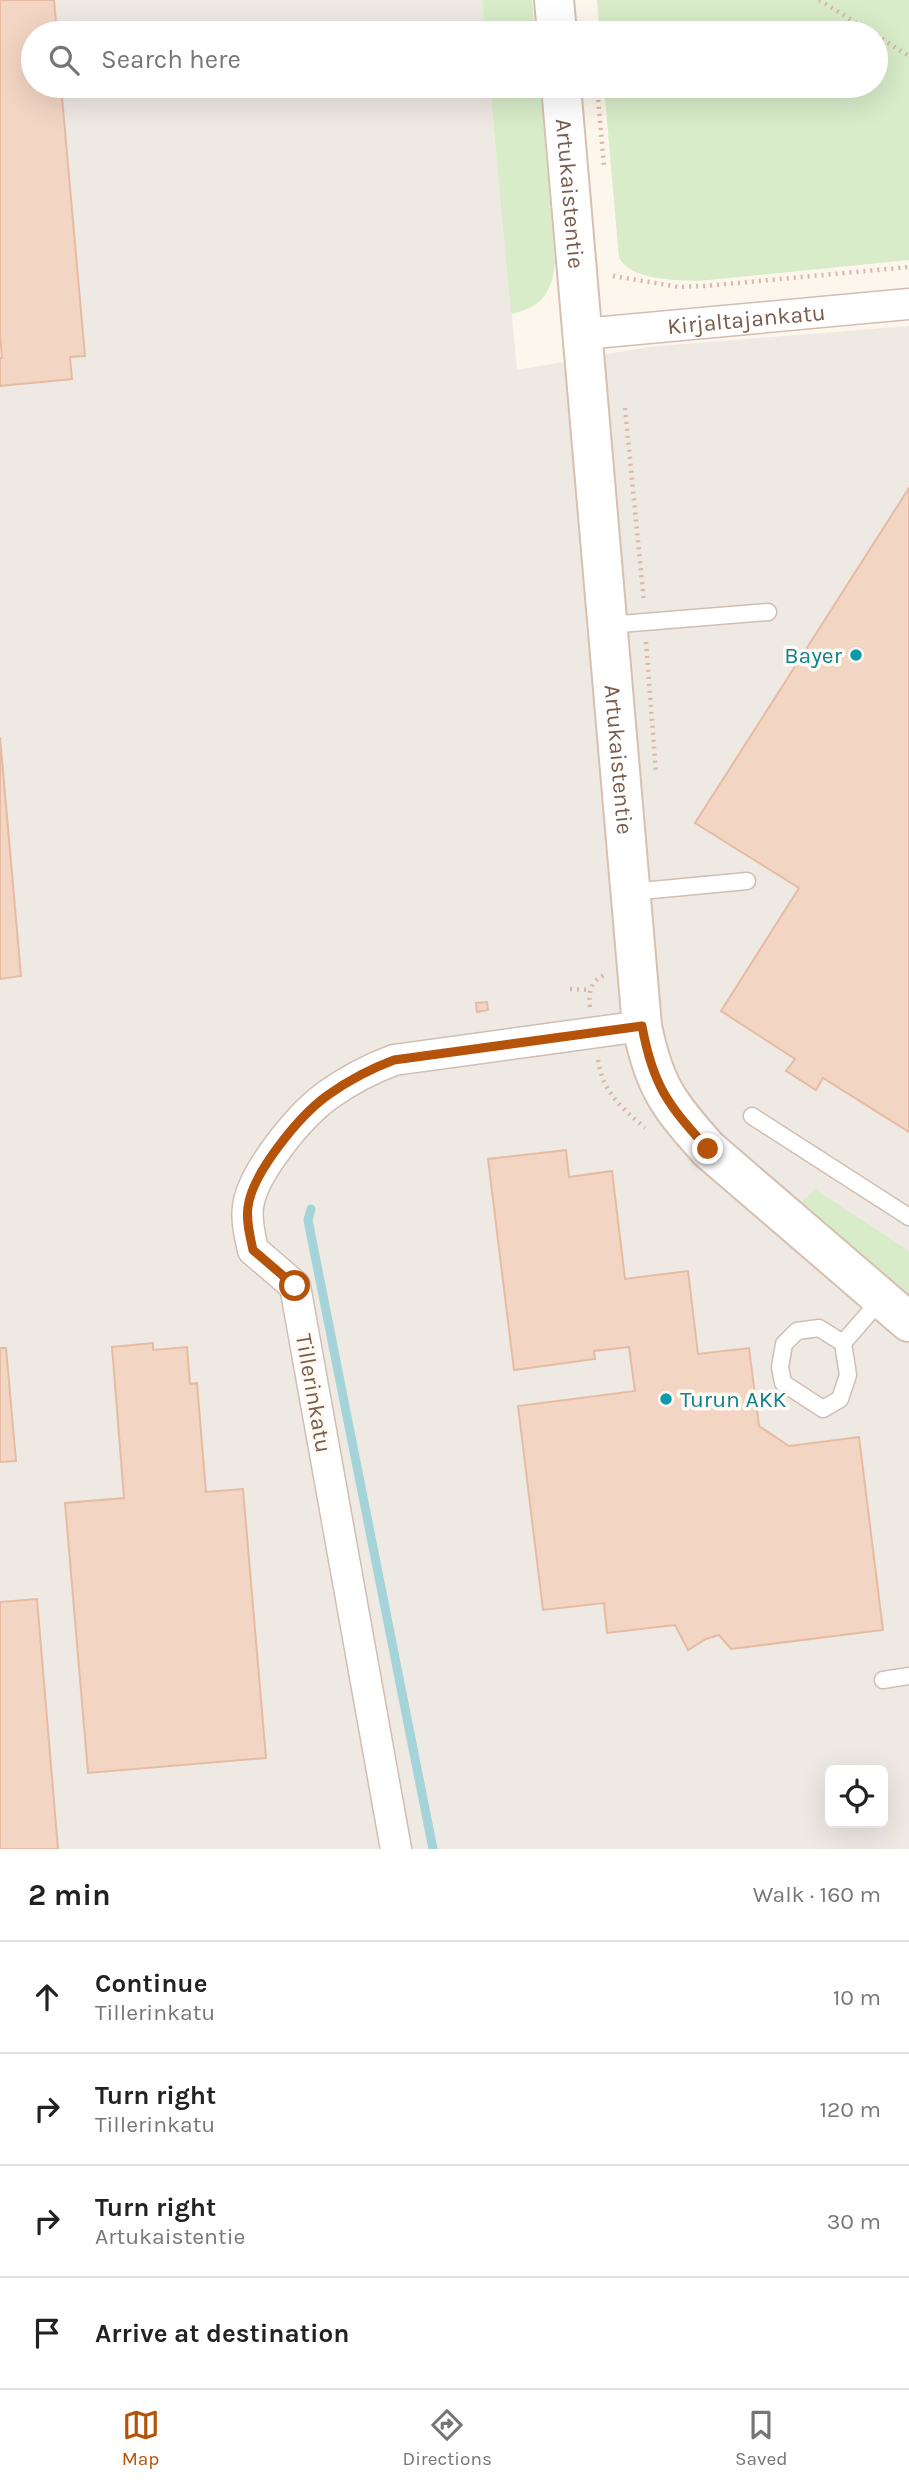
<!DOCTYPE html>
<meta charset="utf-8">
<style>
body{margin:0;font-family:Karla,sans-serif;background:#f2f2f2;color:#222}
.controls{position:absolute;right:21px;bottom:21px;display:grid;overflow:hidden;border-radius:10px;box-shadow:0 7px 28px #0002}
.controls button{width:63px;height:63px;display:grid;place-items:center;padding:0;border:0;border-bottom:2px solid #e0e0e0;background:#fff;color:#222;font:35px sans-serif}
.stop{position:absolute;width:21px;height:21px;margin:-16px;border:5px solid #b45309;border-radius:50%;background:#fff}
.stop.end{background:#b45309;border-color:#fff;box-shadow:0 2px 7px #0008}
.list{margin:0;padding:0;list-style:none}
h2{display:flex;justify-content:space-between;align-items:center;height:91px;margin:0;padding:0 28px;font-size:30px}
h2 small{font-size:23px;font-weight:400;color:#767676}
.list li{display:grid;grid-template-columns:46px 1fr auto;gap:21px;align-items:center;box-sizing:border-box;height:112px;padding:0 28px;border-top:2px solid #e0e0e0}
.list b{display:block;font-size:26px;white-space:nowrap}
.list p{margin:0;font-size:23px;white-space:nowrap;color:#767676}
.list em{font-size:23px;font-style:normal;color:#767676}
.icon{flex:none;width:38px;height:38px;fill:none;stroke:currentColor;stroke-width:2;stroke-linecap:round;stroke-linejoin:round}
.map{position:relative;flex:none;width:909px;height:1849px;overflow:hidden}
.search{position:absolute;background:#fff;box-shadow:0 7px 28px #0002;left:21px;right:21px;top:21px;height:77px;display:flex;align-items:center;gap:18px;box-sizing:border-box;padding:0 24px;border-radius:38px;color:#767676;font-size:26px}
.sheet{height:539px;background:#fff}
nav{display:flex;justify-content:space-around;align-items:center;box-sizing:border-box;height:98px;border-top:2px solid #e0e0e0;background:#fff;font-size:19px;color:#767676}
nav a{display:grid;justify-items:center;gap:4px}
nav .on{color:#b45309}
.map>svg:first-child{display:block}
</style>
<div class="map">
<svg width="909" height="1849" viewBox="0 0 909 1849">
<rect width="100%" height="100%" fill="#fdf6ec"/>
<path fill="#efe9e4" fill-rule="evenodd" d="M0,0h482l3,33h-452v53h457l27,284 130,-23 262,-21v1523h-909zM830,1770h53v53h-53z"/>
<g fill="#d8ecc9">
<path d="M482,0h50l3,33h-50z"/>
<path d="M597,0h312v260l-211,21c-23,-1 -67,-1 -79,-23l-15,-172h272v-53h-276z"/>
<path d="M490,86h50l15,176c-3,30 -12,45 -44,52z"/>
<path d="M816,1190l93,61v46l-109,-95z"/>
</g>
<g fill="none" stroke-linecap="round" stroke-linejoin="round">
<path stroke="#a5d3da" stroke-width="9" d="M311,1209l-3,11 125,629"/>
</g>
<g fill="#f3d5c3" stroke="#e6bba3" stroke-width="2">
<path d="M0,0h54l3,33h-24v53h28l24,270 -15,1 2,22 -72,7v-28h2l-2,-23z"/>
<path d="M909,488v644l-86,-54 -7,12 -30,-19 9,-12 -74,-48 78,-123 -104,-65z"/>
<path d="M0,737l21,239 -21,3z"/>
<path d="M487,1002l1,8 -11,2 -1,-9z"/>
<path d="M566,1150l3,27 43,-6 13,108 63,-8 10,83 51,-6 10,78 30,20 70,-9 24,193 -152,19 -12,-14 -13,4 -18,11 -13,-25 -68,8 -3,-30 -61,7 -25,-204 117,-15 -6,-44 -35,4 1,8 -81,11 -26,-211z"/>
<path d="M153,1343v7l34,-3 3,37 7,-1 9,109 37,-3 23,269 -178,15 -23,-270 59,-5 -12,-151z"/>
<path d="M0,1348h6l10,113 -16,1z"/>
<path d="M37,1599l21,250h-58v-247z"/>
</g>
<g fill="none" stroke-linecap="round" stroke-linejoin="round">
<g stroke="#d1beb0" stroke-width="19">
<g id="lane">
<path d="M608,625l160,-13"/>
<path d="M631,892l116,-11"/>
<path d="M752,1116l157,101"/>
<path d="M843,1343l5,32 -8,24 -17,10 -40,-26 -3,-16 4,-23 13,-13 22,-3 24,15 39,-45"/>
<path d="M883,1680l26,-4"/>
</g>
</g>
<g stroke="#d1beb0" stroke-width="33">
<g id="street">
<path id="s1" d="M583,334l326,-30"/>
<path d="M396,1849l-101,-563 -42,-36c-3,-14 -7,-29 -5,-43 4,-34 52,-92 80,-112 21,-15 42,-26 66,-35l248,-34"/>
</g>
</g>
<g stroke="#d6c0b0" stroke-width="42">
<g id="secondary">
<path d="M554,0l3,33"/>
<path id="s2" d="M561,86l81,940c12,60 26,78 66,123l201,173"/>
</g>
</g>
<g stroke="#d9b8a5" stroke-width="4.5" stroke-dasharray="2 5" stroke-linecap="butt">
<path d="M819,0l54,33"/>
<path d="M876,35l33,21"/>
<path d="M597,86l7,80"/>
<path d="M613,276l66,11 26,-1 204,-19"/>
<path d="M625,408l19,194"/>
<path d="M646,642l10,131"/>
<path d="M570,989l20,1"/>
<path d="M590,1007c-2,-16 1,-26 16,-33"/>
<path d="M598,1060c5,33 24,48 47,68"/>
</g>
<use href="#lane" stroke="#fff" stroke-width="16"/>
<use href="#street" stroke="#fff" stroke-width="30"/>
<use href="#secondary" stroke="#fff" stroke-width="38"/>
</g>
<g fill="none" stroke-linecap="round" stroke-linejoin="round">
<path stroke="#b45309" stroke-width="9" d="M295,1286l-42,-36c-3,-14 -7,-29 -5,-43 4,-34 52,-92 80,-112 21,-15 42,-26 66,-35l248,-34c11,60 26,79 66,123"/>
</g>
<g fill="#0f9aa8" stroke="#fffaf3" stroke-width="2.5">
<circle cx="856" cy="655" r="7"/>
<circle cx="666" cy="1399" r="7"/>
</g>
<g text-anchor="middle" stroke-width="7" stroke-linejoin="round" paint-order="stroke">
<g font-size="23" fill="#7a5c4d" stroke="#fffaf3">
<text dy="8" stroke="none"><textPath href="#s2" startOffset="108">Artukaistentie</textPath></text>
<text dy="8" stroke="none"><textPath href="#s1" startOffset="164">Kirjaltajankatu</textPath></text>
<text dy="8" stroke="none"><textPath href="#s2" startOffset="676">Artukaistentie</textPath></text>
<text transform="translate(314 1393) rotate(80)" y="8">Tillerinkatu</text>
</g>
<g font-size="23" fill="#0d838f" stroke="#fffaf3" text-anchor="end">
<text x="842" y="663">Bayer</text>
<text x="680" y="1407" text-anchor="start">Turun AKK</text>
</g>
</g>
</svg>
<div class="controls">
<button><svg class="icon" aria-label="locate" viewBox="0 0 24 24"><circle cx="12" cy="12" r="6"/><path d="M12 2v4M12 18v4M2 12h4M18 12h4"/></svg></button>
</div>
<div class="stop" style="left:295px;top:1286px"></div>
<div class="stop end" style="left:708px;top:1149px"></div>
<div class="search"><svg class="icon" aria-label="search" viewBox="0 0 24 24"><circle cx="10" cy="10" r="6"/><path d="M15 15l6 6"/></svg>Search here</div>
</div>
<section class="sheet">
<h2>2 min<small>Walk · 160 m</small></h2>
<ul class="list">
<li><svg class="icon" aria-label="ahead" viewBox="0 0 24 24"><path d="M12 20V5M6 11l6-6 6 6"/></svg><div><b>Continue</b><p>Tillerinkatu</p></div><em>10 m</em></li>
<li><svg class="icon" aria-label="right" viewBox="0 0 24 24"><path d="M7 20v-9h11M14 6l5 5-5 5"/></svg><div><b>Turn right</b><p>Tillerinkatu</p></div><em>120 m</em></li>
<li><svg class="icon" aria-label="right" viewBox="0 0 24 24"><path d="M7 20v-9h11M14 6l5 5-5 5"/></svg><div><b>Turn right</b><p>Artukaistentie</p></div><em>30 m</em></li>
<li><svg class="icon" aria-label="arrive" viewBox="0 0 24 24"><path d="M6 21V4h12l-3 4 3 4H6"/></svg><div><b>Arrive at destination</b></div></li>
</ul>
</section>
<nav>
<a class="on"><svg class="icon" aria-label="map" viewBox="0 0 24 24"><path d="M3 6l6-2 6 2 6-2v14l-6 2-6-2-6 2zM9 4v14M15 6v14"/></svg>Map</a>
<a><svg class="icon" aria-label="directions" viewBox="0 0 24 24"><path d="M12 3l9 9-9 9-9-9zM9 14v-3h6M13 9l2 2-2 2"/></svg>Directions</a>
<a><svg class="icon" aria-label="saved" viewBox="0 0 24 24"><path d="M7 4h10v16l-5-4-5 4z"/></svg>Saved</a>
</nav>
